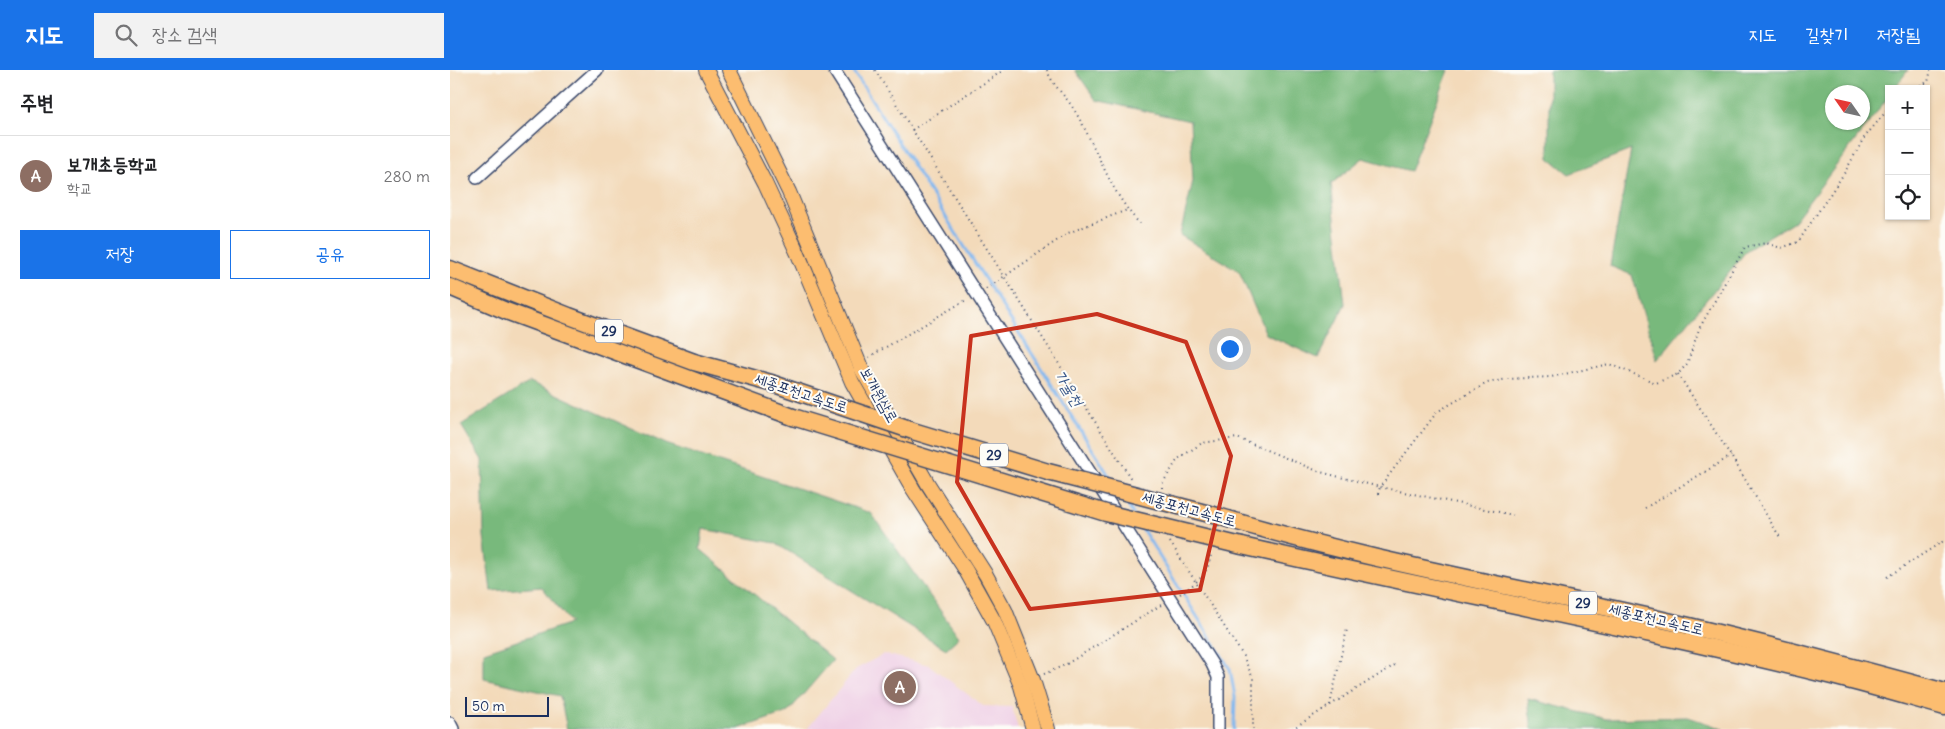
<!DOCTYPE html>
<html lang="ko">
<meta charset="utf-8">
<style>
body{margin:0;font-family:Delius,"Poor Story",sans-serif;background:#f2f2f2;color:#202124}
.controls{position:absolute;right:15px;top:15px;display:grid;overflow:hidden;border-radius:0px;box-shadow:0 1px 4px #0004}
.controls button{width:45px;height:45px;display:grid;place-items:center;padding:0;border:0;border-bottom:1px solid #e0e0e0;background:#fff;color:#202124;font:25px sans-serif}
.compass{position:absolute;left:1375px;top:15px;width:45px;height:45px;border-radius:50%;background:#fff;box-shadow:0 1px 4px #0004;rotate:304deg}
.scale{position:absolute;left:15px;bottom:12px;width:84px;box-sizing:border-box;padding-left:5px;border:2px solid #1b2f5e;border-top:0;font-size:14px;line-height:18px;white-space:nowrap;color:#1b2f5e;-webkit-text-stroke:4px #fdfcf7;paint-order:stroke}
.you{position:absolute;left:779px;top:278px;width:18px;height:18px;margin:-12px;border:4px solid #fff;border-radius:50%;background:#1a73e8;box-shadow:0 0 0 8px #1a73e833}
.badge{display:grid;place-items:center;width:32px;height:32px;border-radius:50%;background:#1a73e8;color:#fff;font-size:16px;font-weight:700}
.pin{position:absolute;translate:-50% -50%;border:2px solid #fff;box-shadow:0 1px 5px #0006}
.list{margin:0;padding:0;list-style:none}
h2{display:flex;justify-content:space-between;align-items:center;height:65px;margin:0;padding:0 20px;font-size:21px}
h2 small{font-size:16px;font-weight:400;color:#757577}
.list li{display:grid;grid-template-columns:32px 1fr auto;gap:15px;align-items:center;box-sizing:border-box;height:80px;padding:0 20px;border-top:1px solid #e0e0e0}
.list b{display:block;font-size:19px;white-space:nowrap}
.list p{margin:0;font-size:16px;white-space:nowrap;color:#757577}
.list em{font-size:16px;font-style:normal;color:#757577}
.actions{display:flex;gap:10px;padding:15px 20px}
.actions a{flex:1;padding:11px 0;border:1px solid #1a73e8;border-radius:0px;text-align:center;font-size:18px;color:#1a73e8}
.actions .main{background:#1a73e8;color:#fff}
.icon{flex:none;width:28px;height:28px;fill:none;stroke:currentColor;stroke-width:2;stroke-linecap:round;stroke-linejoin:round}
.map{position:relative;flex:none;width:1495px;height:659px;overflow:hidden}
header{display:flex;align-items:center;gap:30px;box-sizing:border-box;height:70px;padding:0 25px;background:#1a73e8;color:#fff}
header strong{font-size:24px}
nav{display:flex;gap:28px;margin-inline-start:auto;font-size:18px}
.search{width:350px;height:45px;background:#f2f2f2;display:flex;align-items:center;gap:12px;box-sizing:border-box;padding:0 18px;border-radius:0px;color:#757577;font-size:19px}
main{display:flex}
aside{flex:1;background:#fff}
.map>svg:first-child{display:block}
</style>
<header>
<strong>지도</strong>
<div class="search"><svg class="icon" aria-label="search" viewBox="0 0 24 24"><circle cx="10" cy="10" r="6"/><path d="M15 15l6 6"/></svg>장소 검색</div>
<nav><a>지도</a><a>길찾기</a><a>저장됨</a></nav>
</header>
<main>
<aside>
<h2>주변<small></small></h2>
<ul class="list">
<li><span class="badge" style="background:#8d6e63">A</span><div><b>보개초등학교</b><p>학교</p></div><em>280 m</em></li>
</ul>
<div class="actions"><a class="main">저장</a><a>공유</a></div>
</aside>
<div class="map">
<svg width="1495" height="659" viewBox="0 0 1495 659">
<rect width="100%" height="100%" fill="#fdfcf7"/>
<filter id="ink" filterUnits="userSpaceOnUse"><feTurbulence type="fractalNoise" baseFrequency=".02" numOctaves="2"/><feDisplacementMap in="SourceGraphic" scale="10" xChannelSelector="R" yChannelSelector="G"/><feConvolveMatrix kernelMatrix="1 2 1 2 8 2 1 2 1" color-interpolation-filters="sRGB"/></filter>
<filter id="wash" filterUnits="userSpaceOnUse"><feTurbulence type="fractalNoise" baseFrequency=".0096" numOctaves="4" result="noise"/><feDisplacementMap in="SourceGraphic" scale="20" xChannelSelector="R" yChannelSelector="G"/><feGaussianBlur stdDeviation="1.12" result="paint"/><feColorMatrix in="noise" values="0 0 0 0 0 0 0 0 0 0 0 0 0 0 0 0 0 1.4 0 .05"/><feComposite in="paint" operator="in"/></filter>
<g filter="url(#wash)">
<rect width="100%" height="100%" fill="#f3daba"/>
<path fill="#efd0e6" d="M434,584l45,11 54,41 29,1 6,22h-211l49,-60z"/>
<g fill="#78b97b" stroke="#4a746c" fill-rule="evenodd">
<path d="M625,0h374l-39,101 -47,-13 -32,26 14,120 -27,54 -52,-24 -27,-63 -59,-36 13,-54 -3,-60 -94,-21z"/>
<path d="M1099,0h359l-14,19h-5v7l-95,125 -47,29 -90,110 -25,-85 -22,-9 21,-116 -62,24 -20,-16zM1412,22v30h-30v-30z"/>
<path d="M80,312l136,62 205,69 88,124 -13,12 -171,-106 -72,-14 -3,20 133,111 -45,52 -50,17h-171l-7,-33 -76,-17v-27l87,-29 -29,-36 -51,4 -7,-55 -2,-76 -21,-35z"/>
<path d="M1078,629l79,20 81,-2 36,12h-192z"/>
</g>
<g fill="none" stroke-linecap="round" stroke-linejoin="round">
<g stroke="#80b7ef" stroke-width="3">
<path d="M403,0l260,412"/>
<path d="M673,428l10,16"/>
<path d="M691,457l89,142 5,28 -1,32"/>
</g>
</g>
</g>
<g filter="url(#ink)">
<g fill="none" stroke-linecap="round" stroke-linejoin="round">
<g stroke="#3b496c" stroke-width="14">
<g id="minor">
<path d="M384,0l378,594 6,13v52"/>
<path d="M27,108l120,-108"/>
<path d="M0,653l3,6"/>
</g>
</g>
<g stroke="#3b496c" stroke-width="16">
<g id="major">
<path d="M256,0l59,113 33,71 54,128 61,107 52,80 29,52 27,65 12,43"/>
<path d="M279,0l60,122 73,178 66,114 58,91 19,35 28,70 15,49"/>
</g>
</g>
<g stroke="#3b496c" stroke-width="19">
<g id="highway">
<path d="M0,199l119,47 125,46 77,21"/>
<path d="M0,217l56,24 287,106"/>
<path d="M771,447c143,43 291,69 438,102 96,22 191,47 286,73"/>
<path d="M792,476c198,45 397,82 594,131 36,9 73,20 109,30"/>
</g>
</g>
<g stroke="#3b496c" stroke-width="2" stroke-dasharray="1 4" stroke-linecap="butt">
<path d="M425,0l256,409"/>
<path d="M597,0c5,15 18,25 26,38 24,38 35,82 67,116"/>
<path d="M1461,19l17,-7 3,-12"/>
<path d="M462,60l92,-60"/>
<path d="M536,219l82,-56 59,-23"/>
<path d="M419,287l97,-57"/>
<path d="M1228,304l53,82 50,83"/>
<path d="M712,418v-4l16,-25 24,-16 35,-5 83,34 60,15 133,28"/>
<path d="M928,424l2,-7 57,-75 50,-29 20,-4 44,-2 58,-13 47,19 22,-9 9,-10 12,-35 46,-82 21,-4 15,5 17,-6 47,-70 19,-34 25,-30"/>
<path d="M1195,438l86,-52"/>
<path d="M720,472l72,112 11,24v51"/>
<path d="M1437,507l58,-37"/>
<path d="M730,524c18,-13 27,-17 31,-40l-1,-1"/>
<path d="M594,604l21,-9 96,-60"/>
<path d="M880,635l17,-76"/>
<path d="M842,659l106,-66"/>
</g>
<use href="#minor" stroke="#fff" stroke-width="11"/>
<use href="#major" stroke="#fcbd6f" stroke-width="14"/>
<use href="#highway" stroke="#fcbd6f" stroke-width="16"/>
<g stroke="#3b496c" stroke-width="19" stroke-linecap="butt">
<g id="highway-bridge">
<path d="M321,313l142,48 135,41 173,45"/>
<path d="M343,347l313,96 136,33"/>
</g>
</g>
<use href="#highway-bridge" stroke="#fcbd6f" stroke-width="16"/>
</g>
</g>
<path fill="none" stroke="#c8321e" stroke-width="4" stroke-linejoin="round" d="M647,244l89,28 45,114 -31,134 -170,19 -73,-127 14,-146z"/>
<g text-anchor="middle" stroke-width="4" stroke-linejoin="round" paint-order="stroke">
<g fill="#fdfcf7" stroke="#5f6c8c" stroke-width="1">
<rect x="145" y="249.5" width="28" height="23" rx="4"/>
<rect x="530" y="373.5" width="28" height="23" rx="4"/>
<rect x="1119" y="521.5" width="28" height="23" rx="4"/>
</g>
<g font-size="14" font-weight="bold" fill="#1b2f5e">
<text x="159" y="266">29</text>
<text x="544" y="390">29</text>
<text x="1133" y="538">29</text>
</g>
<g font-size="15" fill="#1b2f5e" stroke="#fdfcf7">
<text transform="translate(351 323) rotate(18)" y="5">세종포천고속도로</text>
<text transform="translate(429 325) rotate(61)" y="5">보개원삼로</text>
<text transform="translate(739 439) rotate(15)" y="5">세종포천고속도로</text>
<text transform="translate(1206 549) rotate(13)" y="5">세종포천고속도로</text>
</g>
<g font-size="16" font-style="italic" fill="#39588a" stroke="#fdfcf7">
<text transform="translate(619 318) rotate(58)" y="6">가율천</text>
</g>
</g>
</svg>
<div class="controls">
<button>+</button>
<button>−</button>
<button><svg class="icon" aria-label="locate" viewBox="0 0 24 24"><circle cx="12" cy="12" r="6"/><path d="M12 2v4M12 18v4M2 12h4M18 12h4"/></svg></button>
</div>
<svg class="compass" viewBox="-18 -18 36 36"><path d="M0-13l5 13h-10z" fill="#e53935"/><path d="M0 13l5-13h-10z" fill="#757577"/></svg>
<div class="scale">50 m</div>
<div class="you"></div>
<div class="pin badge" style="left:450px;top:617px;background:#8d6e63">A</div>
</div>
</main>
